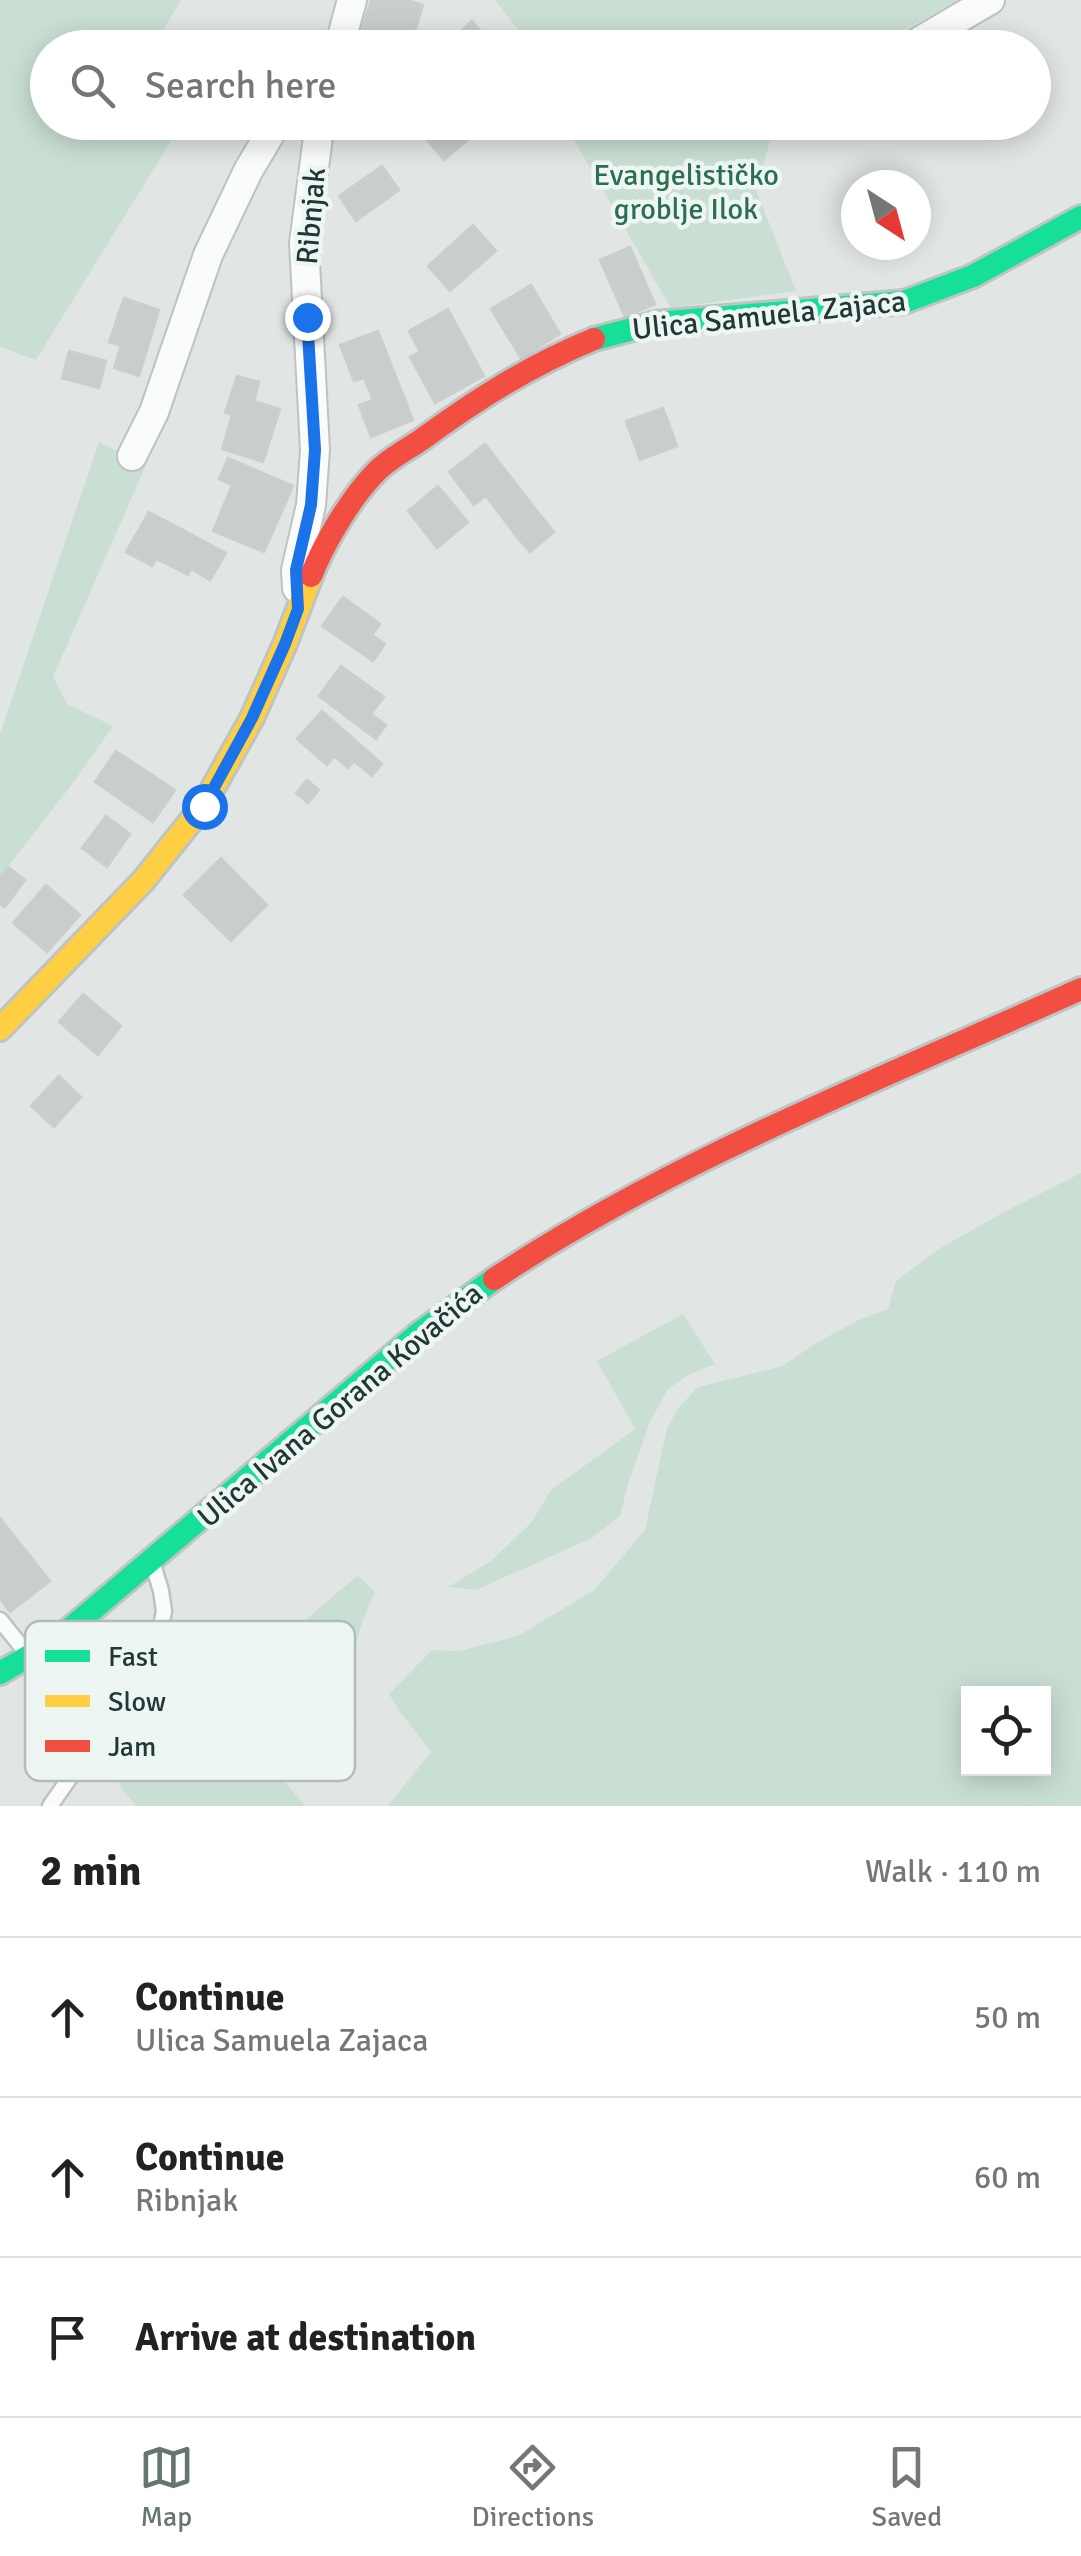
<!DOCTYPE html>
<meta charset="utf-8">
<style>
body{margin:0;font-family:Signika,sans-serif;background:#f6f6f6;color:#222}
.controls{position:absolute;right:30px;bottom:30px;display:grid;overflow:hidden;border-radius:0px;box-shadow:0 5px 25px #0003}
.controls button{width:90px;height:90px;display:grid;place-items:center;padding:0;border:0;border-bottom:2px solid #e0e0e0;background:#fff;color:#222;font:50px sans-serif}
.compass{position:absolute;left:841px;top:170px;width:90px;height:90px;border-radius:50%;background:#fff;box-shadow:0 5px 25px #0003;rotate:144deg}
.stop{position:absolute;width:30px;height:30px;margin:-22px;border:8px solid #1a73e8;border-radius:50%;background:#fff}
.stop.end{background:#1a73e8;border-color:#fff;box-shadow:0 2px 10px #0008}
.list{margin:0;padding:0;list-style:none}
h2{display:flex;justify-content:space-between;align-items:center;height:130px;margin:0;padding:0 40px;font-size:42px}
h2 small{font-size:32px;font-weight:400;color:#767676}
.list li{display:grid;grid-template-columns:65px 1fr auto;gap:30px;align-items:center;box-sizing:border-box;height:160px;padding:0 40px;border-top:2px solid #e0e0e0}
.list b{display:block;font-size:38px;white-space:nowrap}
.list p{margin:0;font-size:32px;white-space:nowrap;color:#767676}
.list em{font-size:32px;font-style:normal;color:#767676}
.icon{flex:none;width:55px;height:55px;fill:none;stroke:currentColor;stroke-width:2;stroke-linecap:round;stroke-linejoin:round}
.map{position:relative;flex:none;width:1081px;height:1806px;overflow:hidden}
.search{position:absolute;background:#fff;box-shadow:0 5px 25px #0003;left:30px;right:30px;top:30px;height:110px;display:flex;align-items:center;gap:25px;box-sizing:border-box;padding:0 35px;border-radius:55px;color:#767676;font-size:38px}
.sheet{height:610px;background:#fff}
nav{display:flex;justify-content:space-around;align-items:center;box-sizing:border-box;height:140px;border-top:2px solid #e0e0e0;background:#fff;font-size:28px;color:#767676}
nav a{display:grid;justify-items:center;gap:5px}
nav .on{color:#647573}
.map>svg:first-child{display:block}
</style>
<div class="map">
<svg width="1081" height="1806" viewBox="0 0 1081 1806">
<rect width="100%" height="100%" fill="#e1e6e5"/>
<g fill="#cadfd4" fill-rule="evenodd">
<path d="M0,0h181l-21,35 20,12 -132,1v74l134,1 -146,237 -36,-13z"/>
<path d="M495,0h464l-87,47h-340z"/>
<path d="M564,123h211l-19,67 40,101 -125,17z"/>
<path d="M99,442l47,23 -93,212 14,27 46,22 -40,57 -73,94v-143z"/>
<path d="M1081,1173v633h-693l43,-54 -31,-40 -11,-18 43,-44 27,1 59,-15 76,-46 51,-60 22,-102 12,-21 19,-20 85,-21 31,-22 45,-24 29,-11 8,-28 46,-34 64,-36zM968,1694h76v74h-76z"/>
<path d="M683,1314l32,50 -27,11 -20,14 -18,33 -22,62 -8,32 -28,22 -116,52 -28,-3 43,-26 40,-38 20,-33 84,-61 -38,-68z"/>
<path d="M358,1575l17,17c-23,48 -27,80 -18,132l-7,11 -24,24 -26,-19 -13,-25 -42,-43z"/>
<path d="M201,1694l28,20 76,92h-168l-13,-14 -17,-30 17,-31 35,-34z"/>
</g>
<g fill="#c8cecc" stroke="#cacfce" stroke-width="2.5">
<path d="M371,0h36l16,5 -13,42 -49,-14z"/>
<path d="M472,21l23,27h-37l-7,-8z"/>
<path d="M412,122h62l-3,3 6,7 -33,28z"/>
<path d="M382,166l17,24 -43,31 -17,-25z"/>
<path d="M473,225l23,26 -46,40 -22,-25z"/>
<path d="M630,247l25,57 -30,13 -25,-57z"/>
<path d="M531,285l29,49 -39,24 -30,-49z"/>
<path d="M124,298l35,12 -20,66 -25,-8 7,-22 -12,-4z"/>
<path d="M448,309l36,67 -49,27 -25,-46 10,-5 -11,-21z"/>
<path d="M378,331l35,89 -42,17 -12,-32 14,-5 -9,-22 -10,3 -14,-36z"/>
<path d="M69,351l37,10 -7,27 -37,-10z"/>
<path d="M237,376l22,6 -5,19 26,8 -17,53 -41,-13 10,-34 -7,-2z"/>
<path d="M663,408l14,38 -37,14 -14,-39z"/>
<path d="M485,444l56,72 -25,20 -30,-40 -12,9 -25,-33z"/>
<path d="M228,458l65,28 -29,66 -51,-21 19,-46 -13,-6z"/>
<path d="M438,486l30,36 -31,26 -29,-37z"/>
<path d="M149,512l34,18 -18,33 -9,-4 -4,7 -26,-14z"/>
<path d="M541,516l13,16 -24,20 -14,-16z"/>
<path d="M183,530l43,23 -16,27 -19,-11 -3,6 -23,-12z"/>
<path d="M343,597l37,27 -8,11 13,9 -12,17 -51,-35z"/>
<path d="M341,666l43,31 -13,17 15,11 -10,14 -57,-43z"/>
<path d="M322,711l60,53 -10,12 -18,-15 -6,7 -14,-12 -7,9 -30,-26z"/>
<path d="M116,751l59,39 -22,32 -58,-40z"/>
<path d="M307,780l12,10 -11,13 -12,-10z"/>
<path d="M106,816l24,18 -23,33 -25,-19z"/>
<path d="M221,858l46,47 -36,36 -47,-46z"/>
<path d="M8,867l17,13 -20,27 -5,-3v-27z"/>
<path d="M46,885l34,30 -33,37 -34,-29z"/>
<path d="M83,994l38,32 -23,29 -39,-33z"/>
<path d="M59,1076l22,21 -27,30 -23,-21z"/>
<path d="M0,1518l50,63 -40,31 -10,-13z"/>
</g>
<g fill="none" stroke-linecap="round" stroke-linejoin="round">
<g stroke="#bec3c2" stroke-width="19">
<g id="lane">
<path d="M0,1620l29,36"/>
<path d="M50,1806l98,-140 12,-34 4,-21 -3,-20 -9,-30"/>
</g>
</g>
<g stroke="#bec3c2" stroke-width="32">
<g id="street">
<path d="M339,48l13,-48"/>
<path d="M908,48l82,-48"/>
<path d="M132,456l22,-44 54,-157 40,-84 29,-49"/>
<path d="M297,588l-1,-18 15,-65 4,-55 -11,-207 16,-121"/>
</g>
</g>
<g stroke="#bdc4c3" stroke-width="28">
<g id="fast">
<path d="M594,339l62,-16 248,-21 69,-26 108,-59"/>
<path d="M0,1673l58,-34 360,-305 76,-55"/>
</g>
</g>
<g stroke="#bdc4c3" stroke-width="28">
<path id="slow" d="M0,1029l143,-148 60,-75 49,-88 33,-74 26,-68"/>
</g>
<g stroke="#bdc4c3" stroke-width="28">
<g id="jam">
<path d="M311,576c13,-33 40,-79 66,-105 12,-12 29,-21 44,-31 56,-41 108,-74 173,-101"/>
<path d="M494,1279c179,-119 391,-202 587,-290"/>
</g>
</g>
<use href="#lane" stroke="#fafbfb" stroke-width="14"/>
<use href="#street" stroke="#fafbfb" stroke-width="28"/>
<use href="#fast" stroke="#16e098" stroke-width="22"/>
<use href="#slow" stroke="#ffcf43" stroke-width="22"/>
<use href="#jam" stroke="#f24e42" stroke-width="22"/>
</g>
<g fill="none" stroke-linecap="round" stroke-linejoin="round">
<path stroke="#1a73e8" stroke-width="12" d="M204,806l48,-88 33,-74 13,-35 -2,-39 15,-65 4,-55 -8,-133"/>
</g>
<g text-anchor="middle" stroke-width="9" stroke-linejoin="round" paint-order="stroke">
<g font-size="30" fill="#2c6e51" stroke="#eef6f4">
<text x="686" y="185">Evangelističko<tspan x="686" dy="34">groblje Ilok</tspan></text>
</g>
<g font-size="30" fill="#203836" stroke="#eef6f4">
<text transform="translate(311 216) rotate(-85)" y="10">Ribnjak</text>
<text transform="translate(769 315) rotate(-6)" y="10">Ulica Samuela Zajaca</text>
<text transform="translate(340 1405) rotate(-40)" y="10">Ulica Ivana Gorana Kovačića</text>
</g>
</g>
<rect x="25" y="1621" width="330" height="160" rx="15" fill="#eef6f4" stroke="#b0bdbb" stroke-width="2.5"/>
<rect x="45" y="1650" width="45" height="12" fill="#16e098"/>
<rect x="45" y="1695" width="45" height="12" fill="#ffcf43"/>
<rect x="45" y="1740" width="45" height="12" fill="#f24e42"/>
<g font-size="28" fill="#203836">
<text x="108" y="1666">Fast</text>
<text x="108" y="1711">Slow</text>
<text x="108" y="1756">Jam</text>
</g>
</svg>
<div class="controls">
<button><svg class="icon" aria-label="locate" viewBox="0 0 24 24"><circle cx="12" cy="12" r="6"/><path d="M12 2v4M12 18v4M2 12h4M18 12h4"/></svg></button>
</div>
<svg class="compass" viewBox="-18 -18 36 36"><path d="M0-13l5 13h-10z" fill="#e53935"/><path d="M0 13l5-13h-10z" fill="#767676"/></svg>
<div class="stop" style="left:204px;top:806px"></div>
<div class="stop end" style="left:307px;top:317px"></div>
<div class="search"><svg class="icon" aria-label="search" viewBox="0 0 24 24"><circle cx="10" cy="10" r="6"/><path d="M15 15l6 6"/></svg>Search here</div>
</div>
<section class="sheet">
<h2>2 min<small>Walk · 110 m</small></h2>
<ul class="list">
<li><svg class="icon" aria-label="ahead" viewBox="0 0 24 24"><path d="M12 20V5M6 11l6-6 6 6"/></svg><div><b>Continue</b><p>Ulica Samuela Zajaca</p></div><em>50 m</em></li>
<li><svg class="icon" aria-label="ahead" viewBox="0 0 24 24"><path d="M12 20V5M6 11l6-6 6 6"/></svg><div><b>Continue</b><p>Ribnjak</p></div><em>60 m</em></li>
<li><svg class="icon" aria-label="arrive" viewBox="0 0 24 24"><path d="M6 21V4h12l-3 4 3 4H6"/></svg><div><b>Arrive at destination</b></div></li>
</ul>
</section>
<nav>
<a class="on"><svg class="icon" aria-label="map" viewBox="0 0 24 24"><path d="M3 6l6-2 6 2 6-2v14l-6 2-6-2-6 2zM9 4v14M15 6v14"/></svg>Map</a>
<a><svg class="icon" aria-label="directions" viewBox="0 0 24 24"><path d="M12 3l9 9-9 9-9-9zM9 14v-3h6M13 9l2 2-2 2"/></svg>Directions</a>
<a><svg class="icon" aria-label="saved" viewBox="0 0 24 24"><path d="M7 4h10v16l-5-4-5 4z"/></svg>Saved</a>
</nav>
